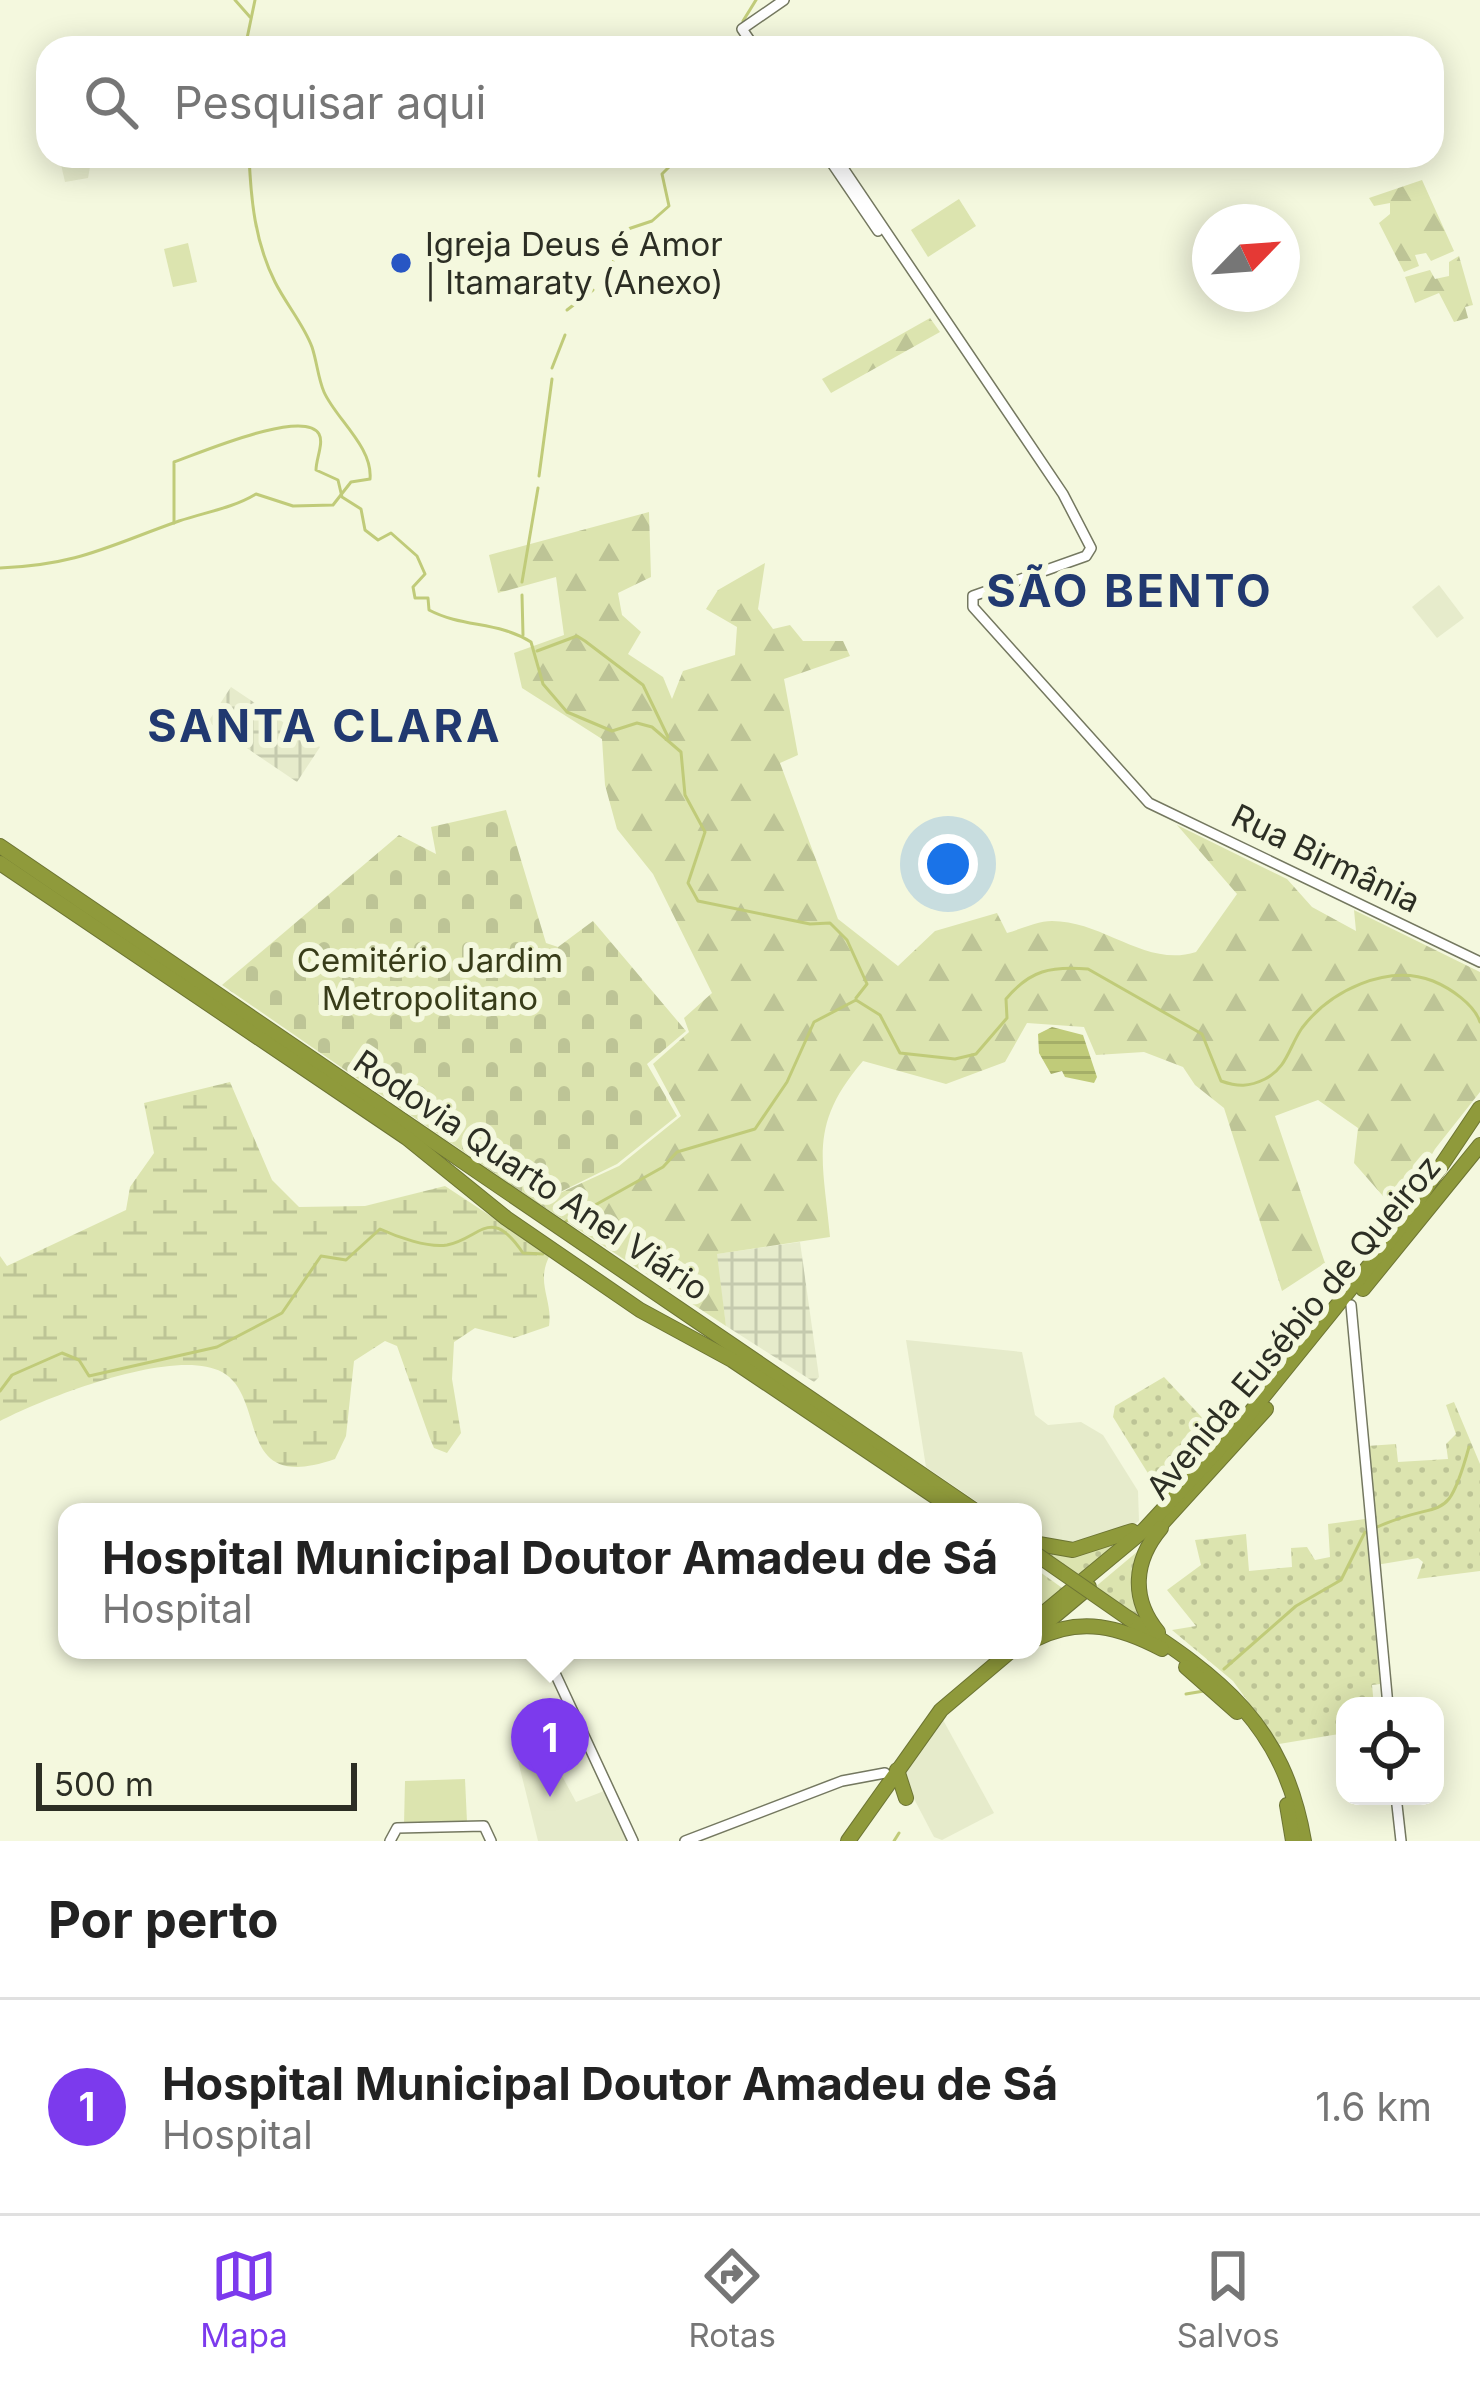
<!DOCTYPE html>
<html lang="pt">
<meta charset="utf-8">
<style>
body{margin:0;font-family:Inter,sans-serif;background:#f2f2f2;color:#222}
.controls{position:absolute;right:36px;bottom:36px;display:grid;overflow:hidden;border-radius:24px;box-shadow:0 6px 30px #0003}
.controls button{width:108px;height:108px;display:grid;place-items:center;padding:0;border:0;border-bottom:3px solid #e0e0e0;background:#fff;color:#222;font:60px sans-serif}
.compass{position:absolute;left:1192px;top:204px;width:108px;height:108px;border-radius:50%;background:#fff;box-shadow:0 6px 30px #0003;rotate:65deg}
.scale{position:absolute;left:36px;bottom:30px;width:321px;box-sizing:border-box;padding-left:12px;border:6px solid #2c2e24;border-top:0;font-size:33px;line-height:42px;white-space:nowrap;color:#2c2e24;-webkit-text-stroke:9px #f4f8de;paint-order:stroke}
.you{position:absolute;left:948px;top:864px;width:42px;height:42px;margin:-30px;border:9px solid #fff;border-radius:50%;background:#1a73e8;box-shadow:0 0 0 18px #1a73e833}
.badge{display:grid;place-items:center;width:78px;height:78px;border-radius:50%;background:#7c3aed;color:#fff;font-size:39px;font-weight:700}
.pin{position:absolute;translate:-50% -99px;filter:drop-shadow(0 3px 6px #0008)}
.pin::after{content:'';position:absolute;top:63px;width:42px;height:36px;background:inherit;clip-path:polygon(0 0,100% 0,50% 100%)}
.popup{position:absolute;left:58px;top:1503px;width:984px;height:156px;box-sizing:border-box;display:grid;place-content:center;border-radius:24px;background:#fff;filter:drop-shadow(0 3px 9px #0005);font-size:39px;white-space:nowrap;color:#767676}
.popup b{font-size:45px;color:#222}
.popup::after{content:'';position:absolute;left:50%;top:100%;margin-left:-24px;border:24px solid transparent;border-top-color:#fff}
.list{margin:0;padding:0;list-style:none}
h2{display:flex;justify-content:space-between;align-items:center;height:156px;margin:0;padding:0 48px;font-size:51px}
h2 small{font-size:39px;font-weight:400;color:#767676}
.list li{display:grid;grid-template-columns:78px 1fr auto;gap:36px;align-items:center;box-sizing:border-box;height:216px;padding:0 48px;border-top:3px solid #e0e0e0}
.list b{display:block;font-size:45px;white-space:nowrap}
.list p{margin:0;font-size:39px;white-space:nowrap;color:#767676}
.list em{font-size:39px;font-style:normal;color:#767676}
.icon{flex:none;width:66px;height:66px;fill:none;stroke:currentColor;stroke-width:2;stroke-linecap:round;stroke-linejoin:round}
.map{position:relative;flex:none;width:1480px;height:1841px;overflow:hidden}
.search{position:absolute;background:#fff;box-shadow:0 6px 30px #0003;left:36px;right:36px;top:36px;height:132px;display:flex;align-items:center;gap:30px;box-sizing:border-box;padding:0 42px;border-radius:36px;color:#767676;font-size:45px}
.sheet{height:372px;background:#fff}
nav{display:flex;justify-content:space-around;align-items:center;box-sizing:border-box;height:168px;border-top:3px solid #e0e0e0;background:#fff;font-size:33px;color:#767676}
nav a{display:grid;justify-items:center;gap:6px}
nav .on{color:#7c3aed}
.map>svg:first-child{display:block}
</style>
<div class="map">
<svg width="1480" height="1841" viewBox="0 0 1480 1841">
<defs>
<pattern id="industrial-grid" width="8" height="8" patternUnits="userSpaceOnUse" patternTransform="scale(3)"><rect width="8" height="8" fill="#e6ebcb"/><path d="M0 4h8M4 0v8" fill="none" stroke="#c5caae"/></pattern>
<pattern id="grass-dots" width="8" height="8" patternUnits="userSpaceOnUse" patternTransform="scale(3)"><rect width="8" height="8" fill="#dce4af"/><path d="M2 2h.1M6 6h.1" fill="none" stroke="#bdc496" stroke-width="1.8" stroke-linecap="round"/></pattern>
<pattern id="forest-firs" width="22" height="20" patternUnits="userSpaceOnUse" patternTransform="scale(3)"><rect width="22" height="20" fill="#dce4af"/><path d="M5 1l3.5 6h-7zM16 11l3.5 6h-7z" fill="#bdc496"/></pattern>
<pattern id="wetland-marsh" width="20" height="14" patternUnits="userSpaceOnUse" patternTransform="scale(3)"><rect width="20" height="14" fill="#dce4af"/><path d="M1 5h8M5 5V1M11 12h8M15 12V8" fill="none" stroke="#bdc496"/></pattern>
<pattern id="cemetery-stones" width="16" height="16" patternUnits="userSpaceOnUse" patternTransform="scale(3)"><rect width="16" height="16" fill="#dce4af"/><path d="M2 7V4a2 2 0 0 1 4 0v3zM10 15v-3a2 2 0 0 1 4 0v3z" fill="#bdc496"/></pattern>
<pattern id="water-rules" width="6" height="5" patternUnits="userSpaceOnUse" patternTransform="scale(3)"><rect width="6" height="5" fill="#c0cb79"/><path d="M0 2.5h6" fill="none" stroke="#a5af68"/></pattern>
</defs>
<rect width="100%" height="100%" fill="#f4f8de"/>
<g fill="#e6ebcb">
<path d="M59,156h33l-4,22 -23,4z"/>
<path d="M1439,585l25,33 -27,20 -25,-31z"/>
<path d="M906,1340l116,12 13,63 13,10 33,-3 22,13 35,56 1,30 -18,13 -45,12 -43,-7v-27h-41l-66,-45z"/>
<path d="M942,1718l52,95 -52,27 -8,-3 -33,-63z"/>
<path d="M518,1761h36l22,41 28,-11 27,50h-93z"/>
</g>
<g fill="url(#industrial-grid)">
<path d="M231,687l89,60 -23,35 -89,-60z"/>
<path d="M800,1242l19,135 -5,5 -88,-56 -10,-72z"/>
</g>
<g fill="url(#grass-dots)">
<path d="M1164,1377l59,63 -57,48 -12,-5 -41,-66 2,-11z"/>
<path d="M1454,1402l26,62v107l-63,8 6,-17 -5,-4 -42,7 -9,-119 29,-2 2,18 50,-3 -2,-15 10,-10 -10,-29z"/>
<path d="M1365,1519l15,165 -8,1 2,21h-29v27l-66,11 -46,-63 -61,-51 24,-4 -29,-36 34,-25 -6,-25 51,-6 3,37 43,-4 -1,-19 16,-1 8,13 15,-3 -2,-33z"/>
<path d="M1126,1538l-47,40 -46,-31 38,6z"/>
<path d="M1144,1546l-7,18 13,62 -56,-38z"/>
<path d="M1033,1567l32,23 -32,25z"/>
</g>
<g fill="url(#forest-firs)">
<path d="M1422,180l32,71 -23,10 -5,-8 -11,2 4,11 -15,6 -25,-49 11,-9v-11l-16,3 -5,-8z"/>
<path d="M1459,256l14,49 -8,2 3,11 -14,4 -15,-29 -24,10 -10,-26 25,-7 5,9 14,-3v-14z"/>
<path d="M930,318l10,14 -109,61 -9,-14z"/>
<path d="M649,512l2,65 -33,16 4,22 19,17 -13,22 35,23 9,22 11,-28 52,-16 2,-28 -31,-18 12,-19 47,-27 -7,46 15,20 17,-4 13,16h40l7,15 -66,23 14,76 -18,8 58,156 60,47 37,-35 62,-18 10,20c14,-4 31,-12 45,-12 52,0 94,47 144,31l41,-58 -60,-69 110,54 25,28 44,24 -2,-21 126,62v120l-45,57 -30,52 -15,3 -36,-41 4,-35 -40,-28 -43,16 50,147 -43,28 -58,-183 -29,-23 -12,-18 -39,-15 -48,3 -12,-28 -57,-4 -22,39 -59,22 -83,-23c-55,64 -40,98 -33,176l-113,17 9,72 -188,-123 81,-37 62,-50 -28,-52 36,-32 -5,-14 28,-25 -59,-119 -36,-45 -12,-44 -3,-46 -80,-51 -8,-35 50,-18 -8,-58 -58,16 -9,-38z"/>
</g>
<path fill="url(#wetland-marsh)" d="M230,1082l42,98 27,27 66,-1 80,-20 105,69c-15,28 3,44 -1,71l-35,12 -39,-10 -21,14 -2,37 9,54 -14,20 -13,-5 -5,-12 -32,-90 -12,-5 -31,20 -8,75 -11,23c-103,36 -66,-61 -113,-87 -47,-26 -178,26 -222,49v-165l7,10 119,-56 4,-23 24,-34 -10,-50z"/>
<path fill="url(#cemetery-stones)" d="M506,810l40,133 12,4 35,-26 93,110 -39,33 30,52 -60,48 -79,39 -316,-218 177,-150 37,19 -5,-27z"/>
<g fill="#dce4af">
<path d="M959,199l17,27 -48,31 -17,-27z"/>
<path d="M188,243l9,39 -24,5 -9,-38z"/>
<path d="M465,1779l2,43 -63,3 1,-44z"/>
</g>
<path fill="url(#water-rules)" d="M1052,1027l31,8 14,42 -3,6 -29,-6 -3,-6 -11,3 -12,-21 -1,-19z"/>
<g fill="none" stroke-linecap="round" stroke-linejoin="round">
<g stroke="#c0cb79" stroke-width="3">
<path d="M235,0l15,17"/>
<path d="M743,21l13,-21"/>
<path d="M245,48l10,-48"/>
<path d="M739,48l3,-11"/>
<path d="M612,268l7,-36 33,-11 17,-15 -7,-32 18,-18"/>
<path d="M567,310l26,-20"/>
<path d="M552,368l13,-33"/>
<path d="M539,476l13,-97"/>
<path d="M174,523v-61c26,-9 130,-54 145,-28 5,9 -3,25 -3,36l22,10 4,17 19,12 4,21 13,10 13,-7 26,23 8,18 -12,13 2,11h13l1,12c34,18 69,11 102,32l12,42 24,28 45,19 25,-8 15,4 29,25 4,43 20,37 -17,51 10,18 112,23 20,-1 17,17 20,44 -11,14"/>
<path d="M0,568c78,-3 108,-22 179,-47 27,-9 54,-13 77,-27l37,12 40,-1 18,-23 19,-3c3,-32 -34,-60 -46,-87 -6,-14 -7,-30 -12,-45 -8,-22 -26,-43 -37,-65 -20,-40 -24,-81 -26,-126"/>
<path d="M522,582l16,-94"/>
<path d="M522,595l1,40"/>
<path d="M537,651l40,-15 8,5 58,44 25,52"/>
<path d="M563,1223l100,-56 14,-15 78,-23 32,-47 27,-60 42,-22 24,15 20,38 55,6 21,-5 31,-36 -1,-19c24,-29 45,-33 82,-30l114,65 19,47c17,6 28,6 44,-2 22,-11 24,-32 37,-51 28,-37 85,-65 131,-47 17,7 41,23 47,41"/>
<path d="M0,1391l12,-16 50,-22 17,7 10,16 128,-29 65,-34 39,-57 25,4 34,-31c17,8 48,19 67,16 33,-6 43,-41 76,8l20,1"/>
<path d="M1375,1528c69,-32 71,2 94,-81"/>
<path d="M1224,1669l72,-63 45,-26 24,-48"/>
<path d="M1186,1694l18,-3"/>
<path d="M894,1841l5,-8"/>
</g>
<g stroke="#747860" stroke-width="12">
<g id="secondary">
<path d="M755,48l-13,-19 42,-29"/>
<path d="M827,156l51,75"/>
<path d="M835,156l228,338 28,54 -5,8 -113,40v11l176,196 331,159"/>
<path d="M1351,1305l37,401"/>
<path d="M547,1656l86,185"/>
<path d="M1396,1796l5,45"/>
<path d="M390,1841l7,-13 87,-2 7,15"/>
<path d="M685,1841l157,-60 43,-8"/>
</g>
</g>
<g stroke="#6c7433" stroke-width="16">
<g id="highway">
<path d="M0,846l977,666"/>
<path d="M0,863l407,275 99,80 134,92 92,50 226,152"/>
<path d="M1363,1289l117,-144"/>
<path d="M1156,1530l110,-121"/>
<path d="M1033,1543l40,7 59,-19"/>
<path d="M1128,1618c93,60 156,107 176,223"/>
<path d="M1033,1622l111,-92 89,-96 165,-204 82,-122"/>
<path d="M1158,1632c-28,-34 -24,-72 3,-104"/>
<path d="M1033,1634l56,-47"/>
<path d="M1036,1639c45,-23 84,-12 126,10"/>
<path d="M1186,1667l51,45"/>
<path d="M897,1770l9,28"/>
<path d="M1287,1805l6,36"/>
<path d="M848,1841l93,-131 71,-60"/>
</g>
</g>
<use href="#secondary" stroke="#fff" stroke-width="9"/>
<use href="#highway" stroke="#8f9a3b" stroke-width="14"/>
<g stroke="#6c7433" stroke-width="16" stroke-linecap="butt">
<path id="highway-bridge" d="M1033,1552l95,66"/>
</g>
<use href="#highway-bridge" stroke="#8f9a3b" stroke-width="14"/>
</g>
<circle fill="#2856c4" stroke="#f4f8de" stroke-width="4.5" cx="401" cy="263" r="12"/>
<g text-anchor="middle" stroke-width="12" stroke-linejoin="round" paint-order="stroke">
<g font-size="33" fill="#2c2e24" stroke="#f4f8de" text-anchor="start">
<text x="425" y="256">Igreja Deus é Amor<tspan x="425" dy="38">| Itamaraty (Anexo)</tspan></text>
</g>
<g font-size="33" fill="#2c2e24" stroke="#f4f8de">
<text transform="translate(1326 858) rotate(26)" y="12">Rua Birmânia</text>
<text transform="translate(531 1175) rotate(34)" y="12">Rodovia Quarto Anel Viário</text>
<text transform="translate(1293 1327) rotate(-50)" y="12">Avenida Eusébio de Queiroz</text>
</g>
<g font-size="33" fill="#383c19" stroke="#f4f8de">
<text x="430" y="972">Cemitério Jardim<tspan x="430" dy="38">Metropolitano</tspan></text>
</g>
<g font-size="45" font-weight="bold" letter-spacing="3" fill="#213970" stroke="#f4f8de">
<text x="1130" y="607">SÃO BENTO</text>
<text x="325" y="742">SANTA CLARA</text>
</g>
</g>
</svg>
<div class="controls">
<button><svg class="icon" aria-label="locate" viewBox="0 0 24 24"><circle cx="12" cy="12" r="6"/><path d="M12 2v4M12 18v4M2 12h4M18 12h4"/></svg></button>
</div>
<svg class="compass" viewBox="-18 -18 36 36"><path d="M0-13l5 13h-10z" fill="#e53935"/><path d="M0 13l5-13h-10z" fill="#767676"/></svg>
<div class="scale">500 m</div>
<div class="you"></div>
<div class="pin badge" style="left:550px;top:1797px">1</div>
<div class="popup"><b>Hospital Municipal Doutor Amadeu de Sá</b>Hospital</div>
<div class="search"><svg class="icon" aria-label="search" viewBox="0 0 24 24"><circle cx="10" cy="10" r="6"/><path d="M15 15l6 6"/></svg>Pesquisar aqui</div>
</div>
<section class="sheet">
<h2>Por perto<small></small></h2>
<ul class="list">
<li><span class="badge">1</span><div><b>Hospital Municipal Doutor Amadeu de Sá</b><p>Hospital</p></div><em>1.6 km</em></li>
</ul>
</section>
<nav>
<a class="on"><svg class="icon" aria-label="map" viewBox="0 0 24 24"><path d="M3 6l6-2 6 2 6-2v14l-6 2-6-2-6 2zM9 4v14M15 6v14"/></svg>Mapa</a>
<a><svg class="icon" aria-label="directions" viewBox="0 0 24 24"><path d="M12 3l9 9-9 9-9-9zM9 14v-3h6M13 9l2 2-2 2"/></svg>Rotas</a>
<a><svg class="icon" aria-label="saved" viewBox="0 0 24 24"><path d="M7 4h10v16l-5-4-5 4z"/></svg>Salvos</a>
</nav>
